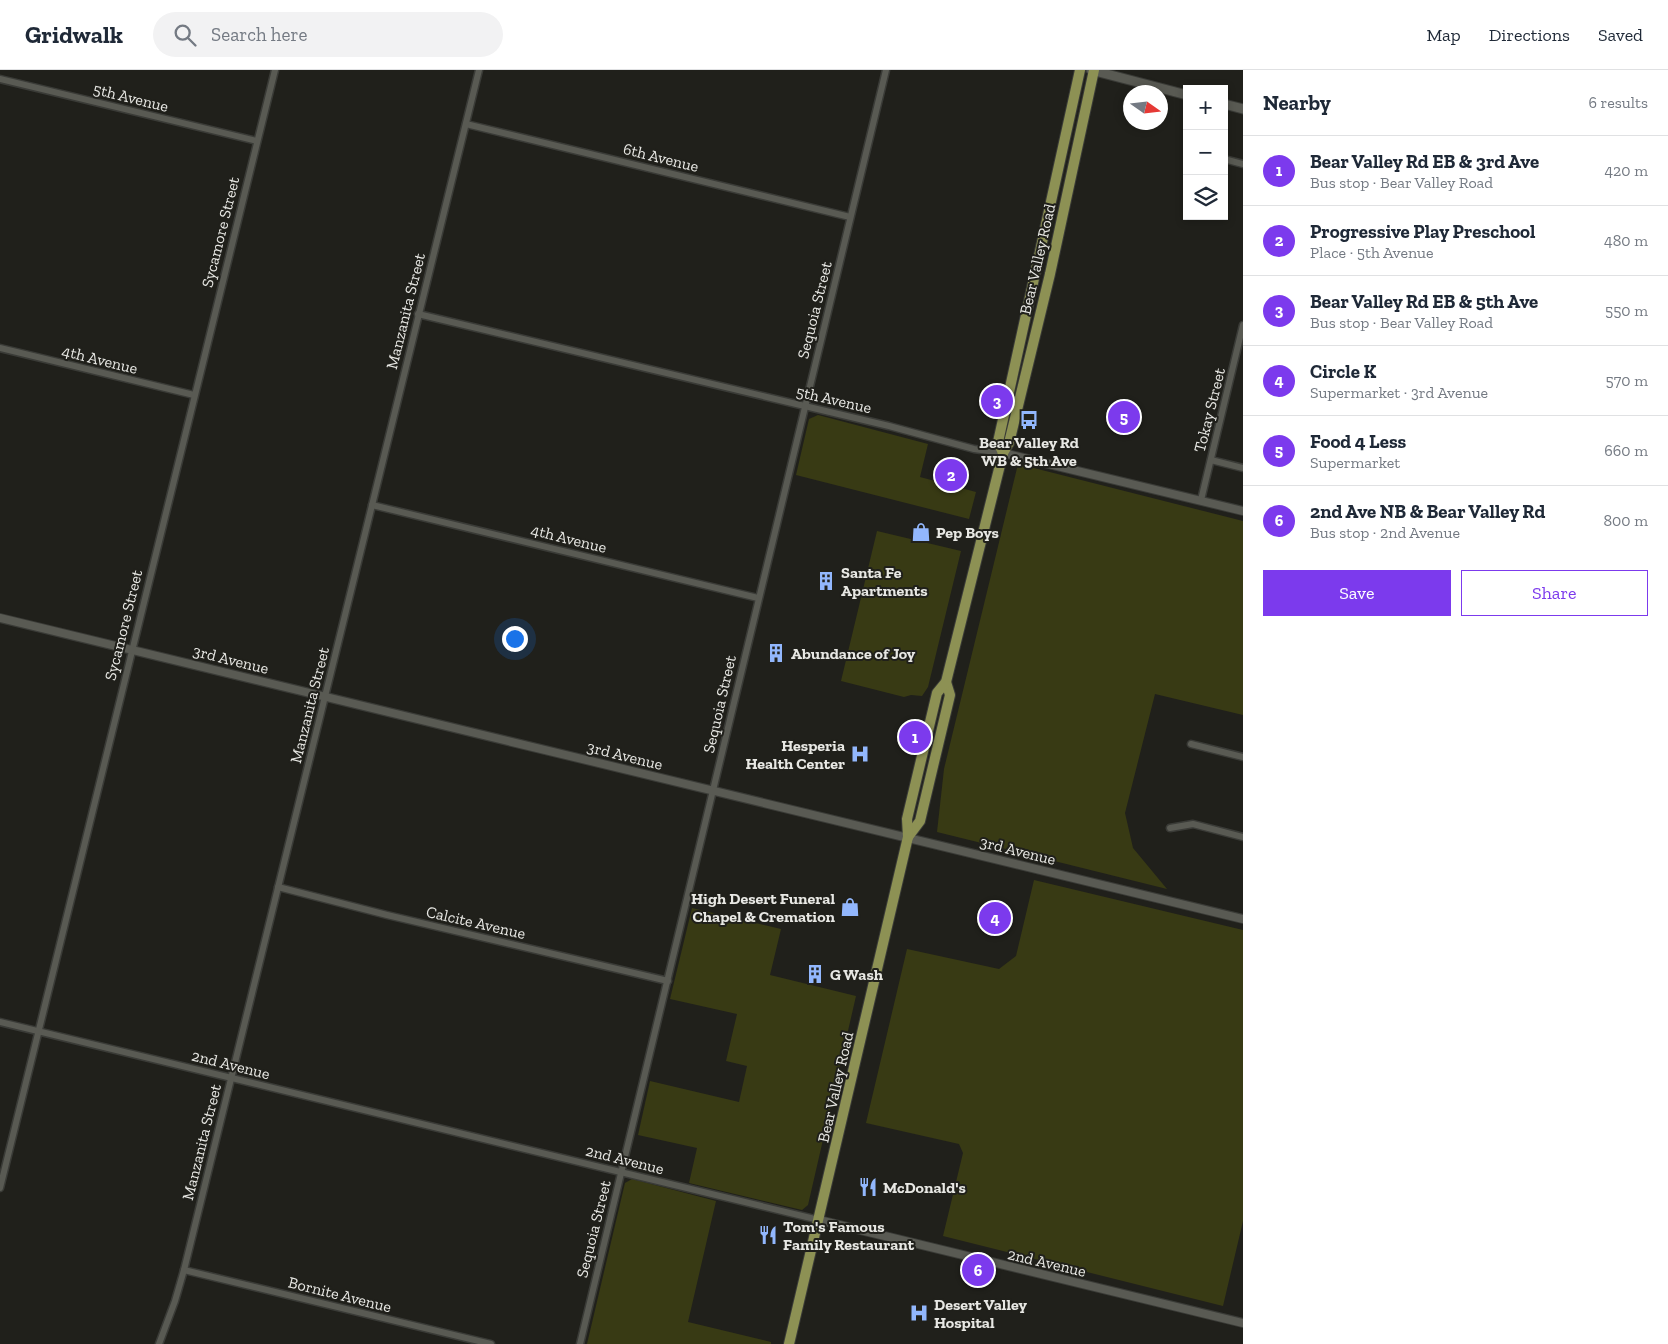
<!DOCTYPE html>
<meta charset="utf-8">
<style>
body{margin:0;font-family:"Zilla Slab",serif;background:#f2f2f3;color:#1f2937}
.controls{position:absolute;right:15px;top:15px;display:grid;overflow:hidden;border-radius:0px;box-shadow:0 2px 8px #0003}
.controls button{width:45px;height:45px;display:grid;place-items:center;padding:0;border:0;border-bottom:1px solid #e0e1e3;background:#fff;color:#1f2937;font:25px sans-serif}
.compass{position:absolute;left:1123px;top:15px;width:45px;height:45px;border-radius:50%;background:#fff;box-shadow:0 2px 8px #0003;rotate:104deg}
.you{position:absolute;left:514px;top:568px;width:18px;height:18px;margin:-12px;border:4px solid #fff;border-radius:50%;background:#1a73e8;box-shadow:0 0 0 8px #1a73e833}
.badge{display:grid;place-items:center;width:32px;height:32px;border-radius:50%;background:#7c3aed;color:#fff;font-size:16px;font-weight:700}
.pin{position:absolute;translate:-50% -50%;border:2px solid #fff;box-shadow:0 1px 5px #0006}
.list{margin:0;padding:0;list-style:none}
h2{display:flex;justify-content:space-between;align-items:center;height:65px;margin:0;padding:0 20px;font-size:21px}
h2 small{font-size:16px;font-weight:400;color:#747a83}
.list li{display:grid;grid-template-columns:32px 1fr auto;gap:15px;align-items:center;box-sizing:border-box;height:70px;padding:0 20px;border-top:1px solid #e0e1e3}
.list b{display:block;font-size:19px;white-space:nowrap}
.list p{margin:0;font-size:16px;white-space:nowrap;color:#747a83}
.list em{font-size:16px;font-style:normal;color:#747a83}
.actions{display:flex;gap:10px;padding:15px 20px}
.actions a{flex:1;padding:11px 0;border:1px solid #7c3aed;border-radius:0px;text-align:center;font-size:18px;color:#7c3aed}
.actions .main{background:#7c3aed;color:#fff}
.icon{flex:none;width:28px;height:28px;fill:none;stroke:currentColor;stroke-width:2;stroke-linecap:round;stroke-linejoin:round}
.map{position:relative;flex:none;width:1243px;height:1274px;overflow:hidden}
header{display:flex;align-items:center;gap:30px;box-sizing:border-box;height:70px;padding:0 25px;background:#fff;border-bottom:1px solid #e0e1e3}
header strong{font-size:24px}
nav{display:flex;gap:28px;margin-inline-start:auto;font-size:18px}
.search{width:350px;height:45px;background:#f2f2f3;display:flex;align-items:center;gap:12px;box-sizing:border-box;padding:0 18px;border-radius:28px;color:#747a83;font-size:19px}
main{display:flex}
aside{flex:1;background:#fff}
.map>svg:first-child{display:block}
</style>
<header>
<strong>Gridwalk</strong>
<div class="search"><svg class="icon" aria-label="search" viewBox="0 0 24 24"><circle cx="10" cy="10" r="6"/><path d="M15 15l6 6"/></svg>Search here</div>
<nav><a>Map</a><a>Directions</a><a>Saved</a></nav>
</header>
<main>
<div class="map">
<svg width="1243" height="1274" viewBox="0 0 1243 1274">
<rect width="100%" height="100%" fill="#20201b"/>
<g fill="#383a14">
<path d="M818,345l110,29 -8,33 56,15 -7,27 -173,-44 13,-56z"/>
<path d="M1018,394l225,57v194l-88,-21 -30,119 8,35 34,41 -230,-57 7,-63z"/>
<path d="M877,461l84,20 -33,136 -6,9 -11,-1 -7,2 -63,-16z"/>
<path d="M1034,810l209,50v291l-20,85 -280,-70 20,-83 -4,-9 -93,-21 41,-174 92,20 17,-13z"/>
<path d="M692,838l89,21 -11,46 86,21 -48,209 -6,5 -113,-27 8,-35 -59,-13 12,-54 89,21 8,-36 -21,-5 11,-47 -67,-15z"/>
<path d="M632,1109l84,22 -28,121 83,20v2h-184l38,-161z"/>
</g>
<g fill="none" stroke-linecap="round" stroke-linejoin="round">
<g stroke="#3a3b37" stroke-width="9">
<g id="minor">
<path d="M0,9l257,62"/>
<path d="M466,54l384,93"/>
<path d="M1224,89l19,5"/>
<path d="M418,244l471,112 85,23 29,4"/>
<path d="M0,278l194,47"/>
<path d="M1211,390l32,8"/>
<path d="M1201,430l42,-175"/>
<path d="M372,435l386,93"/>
<path d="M1191,674l52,13"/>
<path d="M1170,758l23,-4 50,13"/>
<path d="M278,817l109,28 281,66"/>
<path d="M0,952l819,198"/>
<path d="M0,1118l275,-1118"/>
<path d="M184,1200l307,74"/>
<path d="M159,1274l16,-43 9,-31 295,-1200"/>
<path d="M580,1274l306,-1274"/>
</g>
</g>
<g stroke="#3a3b37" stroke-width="10">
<g id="tertiary">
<path d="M1003,383l240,58"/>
<path d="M0,548l1243,301"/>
<path d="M819,1150l424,103"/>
</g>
</g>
<g stroke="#3a3b37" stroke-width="11">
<g id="secondary">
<path d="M1091,0l96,25"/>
<path d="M1224,34l19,5"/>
</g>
</g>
<g stroke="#3a3b37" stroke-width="12">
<g id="primary">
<path d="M1003,383l-5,-11 82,-372"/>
<path d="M908,767l12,-16 30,-126 -4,-13"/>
<path d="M789,1274l119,-507 -1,-18 30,-126 9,-11 57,-229 6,-10 41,-169 44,-204"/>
</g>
</g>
<use href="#minor" stroke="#595a53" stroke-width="6"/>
<use href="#tertiary" stroke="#595a53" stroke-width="8"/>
<use href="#secondary" stroke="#595a53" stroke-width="9"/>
<use href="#primary" stroke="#8d9154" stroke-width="10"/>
</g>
<defs>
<g id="bus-bare" transform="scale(1.5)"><path d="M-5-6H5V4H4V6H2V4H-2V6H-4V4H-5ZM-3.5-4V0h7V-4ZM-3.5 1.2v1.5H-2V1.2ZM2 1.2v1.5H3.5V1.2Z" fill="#92b7fd" stroke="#20201b" stroke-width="2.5" paint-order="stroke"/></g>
<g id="shop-bare" transform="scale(1.5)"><path d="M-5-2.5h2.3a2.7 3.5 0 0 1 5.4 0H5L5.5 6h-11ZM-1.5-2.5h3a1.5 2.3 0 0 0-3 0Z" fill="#92b7fd" stroke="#20201b" stroke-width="2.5" paint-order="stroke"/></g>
<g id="building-bare" transform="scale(1.5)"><path d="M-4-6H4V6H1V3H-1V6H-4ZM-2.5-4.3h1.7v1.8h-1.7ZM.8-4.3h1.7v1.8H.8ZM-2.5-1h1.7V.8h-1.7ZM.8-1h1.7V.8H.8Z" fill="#92b7fd" stroke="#20201b" stroke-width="2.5" paint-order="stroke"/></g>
<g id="hospital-bare" transform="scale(1.5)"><path d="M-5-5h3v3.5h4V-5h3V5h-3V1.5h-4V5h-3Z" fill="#92b7fd" stroke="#20201b" stroke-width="2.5" paint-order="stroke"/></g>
<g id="restaurant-bare" transform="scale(1.5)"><path d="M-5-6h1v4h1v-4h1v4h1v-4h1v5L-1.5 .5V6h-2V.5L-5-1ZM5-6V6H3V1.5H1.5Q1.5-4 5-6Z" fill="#92b7fd" stroke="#20201b" stroke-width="2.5" paint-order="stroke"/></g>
</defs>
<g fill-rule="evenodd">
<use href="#bus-bare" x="1029" y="350"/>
<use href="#shop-bare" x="921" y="462"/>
<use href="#building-bare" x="826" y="511"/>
<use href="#building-bare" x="776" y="583"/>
<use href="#hospital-bare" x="860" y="684"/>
<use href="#shop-bare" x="850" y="837"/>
<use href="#building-bare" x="815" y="904"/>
<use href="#restaurant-bare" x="868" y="1117"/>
<use href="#restaurant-bare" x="768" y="1165"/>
<use href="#hospital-bare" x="919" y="1243"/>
</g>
<g text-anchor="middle" stroke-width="4" stroke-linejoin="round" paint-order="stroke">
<g font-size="16" fill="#e8e8e4" stroke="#20201b">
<text transform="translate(131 27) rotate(14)" y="6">5th Avenue</text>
<text transform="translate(661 87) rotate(14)" y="6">6th Avenue</text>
<text transform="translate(220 162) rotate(-76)" y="6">Sycamore Street</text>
<text transform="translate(1037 189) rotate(-77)" y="6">Bear Valley Road</text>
<text transform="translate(814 240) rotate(-76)" y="6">Sequoia Street</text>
<text transform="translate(405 241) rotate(-76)" y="6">Manzanita Street</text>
<text transform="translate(100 289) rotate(14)" y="6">4th Avenue</text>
<text transform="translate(834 329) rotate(13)" y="6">5th Avenue</text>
<text transform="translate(1209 340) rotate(-76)" y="6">Tokay Street</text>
<text transform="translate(569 468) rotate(14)" y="6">4th Avenue</text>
<text transform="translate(123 555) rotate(-76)" y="6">Sycamore Street</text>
<text transform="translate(231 589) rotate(14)" y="6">3rd Avenue</text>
<text transform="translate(719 634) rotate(-77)" y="6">Sequoia Street</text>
<text transform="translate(309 635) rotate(-76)" y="6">Manzanita Street</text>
<text transform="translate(625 685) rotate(14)" y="6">3rd Avenue</text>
<text transform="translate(1018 780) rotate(14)" y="6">3rd Avenue</text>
<text transform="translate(476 852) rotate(13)" y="6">Calcite Avenue</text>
<text transform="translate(231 994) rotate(14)" y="6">2nd Avenue</text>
<text transform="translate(835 1017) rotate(-77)" y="6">Bear Valley Road</text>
<text transform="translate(201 1072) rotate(-76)" y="6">Manzanita Street</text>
<text transform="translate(625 1089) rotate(14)" y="6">2nd Avenue</text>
<text transform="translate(593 1159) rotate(-76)" y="6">Sequoia Street</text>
<text transform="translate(1047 1192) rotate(13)" y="6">2nd Avenue</text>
<text transform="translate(340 1224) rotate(14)" y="6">Bornite Avenue</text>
</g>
<g font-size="16" font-weight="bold" fill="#e8e8e4" stroke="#20201b" text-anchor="start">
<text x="1029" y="378" text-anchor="middle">Bear Valley Rd<tspan x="1029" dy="18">WB &amp; 5th Ave</tspan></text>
<text x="936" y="468">Pep Boys</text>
<text x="841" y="508">Santa Fe<tspan x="841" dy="18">Apartments</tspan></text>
<text x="791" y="589">Abundance of Joy</text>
<text x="845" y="681" text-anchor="end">Hesperia<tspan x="845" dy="18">Health Center</tspan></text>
<text x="835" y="834" text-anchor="end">High Desert Funeral<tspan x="835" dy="18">Chapel &amp; Cremation</tspan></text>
<text x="830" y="910">G Wash</text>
<text x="883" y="1123">McDonald's</text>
<text x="783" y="1162">Tom's Famous<tspan x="783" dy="18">Family Restaurant</tspan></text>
<text x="934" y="1240">Desert Valley<tspan x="934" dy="18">Hospital</tspan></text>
</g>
</g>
</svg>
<div class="controls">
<button>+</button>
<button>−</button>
<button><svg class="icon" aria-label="layers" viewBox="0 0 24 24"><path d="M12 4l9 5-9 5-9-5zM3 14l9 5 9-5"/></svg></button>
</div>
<svg class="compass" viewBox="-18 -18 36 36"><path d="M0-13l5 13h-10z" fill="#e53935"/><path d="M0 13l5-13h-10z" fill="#747a83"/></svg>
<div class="you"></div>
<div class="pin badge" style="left:915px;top:667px">1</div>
<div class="pin badge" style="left:951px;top:405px">2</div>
<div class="pin badge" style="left:997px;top:331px">3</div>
<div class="pin badge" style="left:995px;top:848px">4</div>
<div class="pin badge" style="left:1124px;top:347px">5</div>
<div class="pin badge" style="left:978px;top:1200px">6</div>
</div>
<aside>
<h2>Nearby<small>6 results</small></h2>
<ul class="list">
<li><span class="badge">1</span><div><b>Bear Valley Rd EB &amp; 3rd Ave</b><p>Bus stop · Bear Valley Road</p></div><em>420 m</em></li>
<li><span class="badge">2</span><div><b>Progressive Play Preschool</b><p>Place · 5th Avenue</p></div><em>480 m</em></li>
<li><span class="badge">3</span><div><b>Bear Valley Rd EB &amp; 5th Ave</b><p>Bus stop · Bear Valley Road</p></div><em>550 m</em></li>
<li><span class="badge">4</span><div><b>Circle K</b><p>Supermarket · 3rd Avenue</p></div><em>570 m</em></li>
<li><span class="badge">5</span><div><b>Food 4 Less</b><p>Supermarket</p></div><em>660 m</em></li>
<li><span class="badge">6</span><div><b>2nd Ave NB &amp; Bear Valley Rd</b><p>Bus stop · 2nd Avenue</p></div><em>800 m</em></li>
</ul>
<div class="actions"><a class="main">Save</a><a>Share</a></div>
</aside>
</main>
